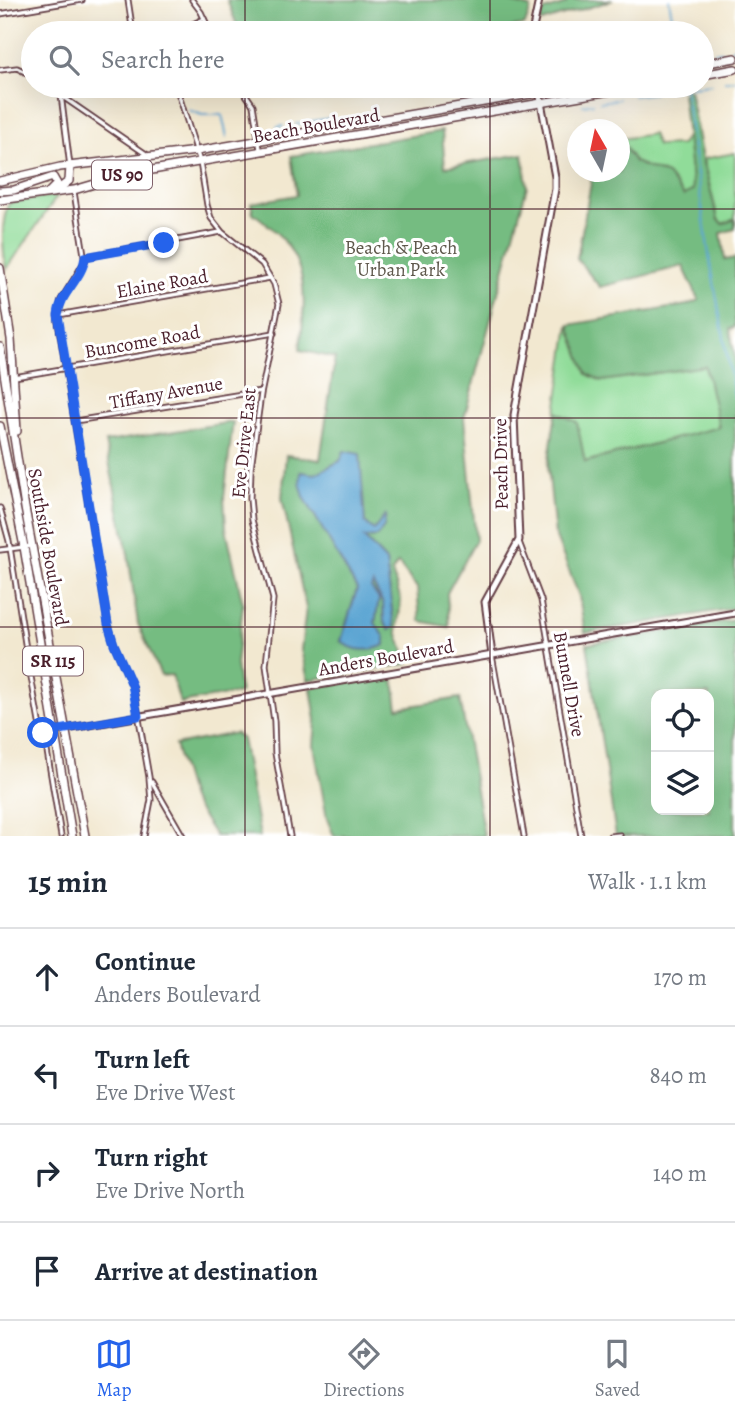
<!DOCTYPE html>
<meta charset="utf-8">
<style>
body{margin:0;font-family:Alegreya,serif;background:#f2f2f3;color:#1f2937}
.controls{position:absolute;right:21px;bottom:21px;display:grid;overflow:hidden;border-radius:14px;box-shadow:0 7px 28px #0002}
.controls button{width:63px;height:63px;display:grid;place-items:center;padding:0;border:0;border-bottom:2px solid #e0e1e3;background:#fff;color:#1f2937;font:35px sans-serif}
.compass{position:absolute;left:567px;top:119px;width:63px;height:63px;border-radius:50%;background:#fff;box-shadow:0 7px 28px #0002;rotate:351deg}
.stop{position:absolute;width:21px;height:21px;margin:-16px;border:5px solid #2563eb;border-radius:50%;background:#fff}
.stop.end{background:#2563eb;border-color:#fff;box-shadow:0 2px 7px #0008}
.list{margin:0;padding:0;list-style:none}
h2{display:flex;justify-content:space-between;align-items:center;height:91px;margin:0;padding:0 28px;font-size:30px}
h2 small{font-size:23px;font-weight:400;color:#747a83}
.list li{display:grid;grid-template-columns:46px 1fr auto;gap:21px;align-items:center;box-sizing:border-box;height:98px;padding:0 28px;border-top:2px solid #e0e1e3}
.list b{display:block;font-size:26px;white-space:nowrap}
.list p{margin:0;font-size:23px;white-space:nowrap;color:#747a83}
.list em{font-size:23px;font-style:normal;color:#747a83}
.icon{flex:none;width:38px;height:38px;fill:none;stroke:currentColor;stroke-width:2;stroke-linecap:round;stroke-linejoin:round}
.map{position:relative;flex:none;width:735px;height:836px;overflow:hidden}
.search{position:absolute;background:#fff;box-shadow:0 7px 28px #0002;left:21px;right:21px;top:21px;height:77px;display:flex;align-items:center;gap:18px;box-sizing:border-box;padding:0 24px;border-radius:38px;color:#747a83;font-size:26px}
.sheet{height:483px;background:#fff}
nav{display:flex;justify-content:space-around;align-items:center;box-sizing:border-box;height:98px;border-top:2px solid #e0e1e3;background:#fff;font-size:19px;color:#747a83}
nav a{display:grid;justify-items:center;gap:4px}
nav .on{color:#2563eb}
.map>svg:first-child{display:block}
</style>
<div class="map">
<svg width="735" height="836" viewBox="0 0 735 836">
<rect width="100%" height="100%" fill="#fff"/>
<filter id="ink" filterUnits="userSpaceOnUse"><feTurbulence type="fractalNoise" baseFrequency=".0143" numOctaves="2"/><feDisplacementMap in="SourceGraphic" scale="14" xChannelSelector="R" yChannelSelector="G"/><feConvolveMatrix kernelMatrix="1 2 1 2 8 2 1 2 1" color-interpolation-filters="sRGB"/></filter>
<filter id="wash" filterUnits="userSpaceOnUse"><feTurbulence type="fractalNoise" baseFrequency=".00686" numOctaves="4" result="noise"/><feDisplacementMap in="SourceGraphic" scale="28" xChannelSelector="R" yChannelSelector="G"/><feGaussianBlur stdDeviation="1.57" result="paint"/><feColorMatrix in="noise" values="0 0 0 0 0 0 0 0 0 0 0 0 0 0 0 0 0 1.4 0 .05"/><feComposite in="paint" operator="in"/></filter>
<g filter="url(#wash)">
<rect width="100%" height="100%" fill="#f2e8d0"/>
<g fill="#90dc99" stroke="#6d7e62" stroke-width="2">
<path d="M652,134l5,12 24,-1 6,-10 6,55 -9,6 -17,-21 -33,-13 -10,-17 -4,1v-7z"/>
<path d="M735,153v66l-13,5 -4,-5 -15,-60z"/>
<path d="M58,195l-52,75c-3,-23 -6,-47 3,-67z"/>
<path d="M569,325l18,49 15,7 103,-15 15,61 -136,35 -28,-50z"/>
</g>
<g fill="#74bc81" stroke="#5f6e56" stroke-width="2" fill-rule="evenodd">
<path d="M227,0h273l31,8 -6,17 -42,8h-243z"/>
<path d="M567,0h46l-74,23 5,-12 22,-7z"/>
<path d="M689,89l13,70 16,60 5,5 12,-5v10l-14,4 4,27 10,-2v69l-5,2 5,29v250l-150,25 -6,-37 -24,-61 -7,-69 8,-54 21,10 8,40 134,-35 -14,-61 -103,15 -15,-7 -18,-49 118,-20 12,-5 -16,-34 -83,21 -23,-28 16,-87h27v-26l4,-1 10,17 33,13 17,21 9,-6 -11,-97z"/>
<path d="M442,131l3,36 78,-13 4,32 -63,232 12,122 -29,53 2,34 -29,-6 -3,-33 -19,-25 -6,9 9,28 -4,31 11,33 -100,16 -7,-30 5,-42 -24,-110 4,-43 34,5 15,-102 -35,-8c7,-64 10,-96 -47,-137l-2,-10 46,-8 -6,-39zM340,461l22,35 3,27 9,8 11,-15 -8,21 -13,1 22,23 8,66 -5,3 -5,-8 -1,-19 -10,-20 -2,5 8,11 -4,24 -34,18 16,-52 -21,-38 -35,-79 14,3z"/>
<path d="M233,422l-9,76 2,30 17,76 -7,60 4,29 -60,10 -8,-28 -11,1 -23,-52 -10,-70 -23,-112z"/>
<path d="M735,620v216h-119l-29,-192zM656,694h53v116h-53z"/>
<path d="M393,674l5,34 62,-10 24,138h-150l-7,-17 -13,-74 2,-25 -5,-32z"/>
<path d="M235,733l7,6 18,97h-45l-24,-37 -16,-54z"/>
</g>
<path fill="#5ca5d3" stroke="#53627f" stroke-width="2" d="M344,451l16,3 5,69 9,7 12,-16 -2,13 -7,10 -13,1 22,23 8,66 -5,3 -5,-8 -1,-19 -10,-19 -2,4 8,11 -4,24 10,14v8c-15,7 -32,7 -44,-4l16,-52 -53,-92 -4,-14 1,-11 14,2 25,-13z"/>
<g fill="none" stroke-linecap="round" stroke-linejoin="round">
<g stroke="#5ca5d3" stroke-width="2">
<path d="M669,0l6,33"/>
<path d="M731,49l3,-1"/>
<path d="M715,52l7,-1"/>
<path d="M725,81l10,-1"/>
<path d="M702,85l9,-1"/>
<path d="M684,86l25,169 26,144"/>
<path d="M691,87l8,-1"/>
<path d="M681,89l5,-1"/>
<path d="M667,91l9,-2"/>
<path d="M633,96l22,-3"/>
<path d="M600,102l19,-3"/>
<path d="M583,105l10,-2"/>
<path d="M189,110l13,5h20l5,22"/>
<path d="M296,124l35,-6"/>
<path d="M277,127l6,-1"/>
</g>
</g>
</g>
<g filter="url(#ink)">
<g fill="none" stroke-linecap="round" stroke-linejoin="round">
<g stroke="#633d44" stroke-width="7">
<g id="street">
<path d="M128,0l5,33"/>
<path d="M192,0l9,12 10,21"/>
<path d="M0,14l82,-14"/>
<path d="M173,33l31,-14"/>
<path d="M0,70l17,-2 16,8"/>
<path d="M26,70l7,-6"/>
<path d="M47,86l99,68"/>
<path d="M176,86l24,76 7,43 4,13 11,14 40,32 12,20 5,20 -18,90 -10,73 -1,31 2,22 21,79 -7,66 8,56 1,32 15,83"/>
<path d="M240,86l13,19 7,44"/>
<path d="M61,95l9,71"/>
<path d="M74,192l11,69 -24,39 -3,21 50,303 6,20 20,46 15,87 2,23 -7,36"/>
<path d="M85,257l136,-25"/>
<path d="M58,315l212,-37"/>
<path d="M14,377l260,-44"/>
<path d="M75,421l186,-30"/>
<path d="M0,508l9,33 16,102 14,79 7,23 15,91"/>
<path d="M519,542l22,58 40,236"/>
<path d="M0,550l32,-4"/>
<path d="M492,655l32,181"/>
<path d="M152,782l31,54"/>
<path d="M610,836l10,-1"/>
</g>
</g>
<g stroke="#633d44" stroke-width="9">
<g id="secondary">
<path d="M532,33l7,-33"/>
<path d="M492,655l-7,-53 34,-62 -5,-125 41,-226v-12l-17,-91"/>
<path d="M43,733l692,-120"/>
</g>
</g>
<g stroke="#633d44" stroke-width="10">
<g id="highway">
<path d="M702,64l33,-6"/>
<path d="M702,75l33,-6"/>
<path d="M0,181l60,-14 137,-16 380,-65"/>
<path d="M57,190l12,-9 1,-15"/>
<path d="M0,191l14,-1 39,-13 4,7 -8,8"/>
<path d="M0,200l74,-10 55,-16 510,-88"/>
<path d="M0,268l11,71 6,92"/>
<path d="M0,347l25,161 60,328"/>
<path d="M0,426l24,121 48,289"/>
</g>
</g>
<use href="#street" stroke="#fff" stroke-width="3.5"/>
<use href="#secondary" stroke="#fff" stroke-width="5"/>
<use href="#highway" stroke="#fff" stroke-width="7"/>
</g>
</g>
<g fill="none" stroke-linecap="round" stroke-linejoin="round" filter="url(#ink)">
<path stroke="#2563eb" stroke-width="9" d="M43,733l95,-17 -6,-31 -18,-41 -6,-20 -50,-309c2,-23 25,-36 27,-58l79,-14"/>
</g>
<path fill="none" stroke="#4a1f2b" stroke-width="2" stroke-opacity="0.55" d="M245,0v33M490,0v33M245,86v750M490,86v750M0,209h735M0,418h735M0,627h735"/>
<g text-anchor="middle" stroke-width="6" stroke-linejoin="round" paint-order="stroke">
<g fill="#fff" stroke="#80626b" stroke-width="2">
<rect x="92" y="160.5" width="60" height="29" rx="5"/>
<rect x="23" y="646.5" width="60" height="29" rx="5"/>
</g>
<g font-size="18" font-weight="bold" fill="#4a1f2b">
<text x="122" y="181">US 90</text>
<text x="53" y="667">SR 115</text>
</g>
<g font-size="19" fill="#4a1f2b" stroke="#fff">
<text transform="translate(316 125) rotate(-10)" y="7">Beach Boulevard</text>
<text transform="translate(162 283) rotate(-10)" y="7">Elaine Road</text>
<text transform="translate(142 341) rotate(-10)" y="7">Buncome Road</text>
<text transform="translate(166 392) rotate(-10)" y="7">Tiffany Avenue</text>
<text transform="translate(243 443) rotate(-84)" y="7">Eve Drive East</text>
<text transform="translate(500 464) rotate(-91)" y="7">Peach Drive</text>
<text transform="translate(49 547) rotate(80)" y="7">Southside Boulevard</text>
<text transform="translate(386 657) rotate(-10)" y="7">Anders Boulevard</text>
<text transform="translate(570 684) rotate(80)" y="7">Bunnell Drive</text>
</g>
<g font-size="19" fill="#5f584c" stroke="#fff">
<text x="401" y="254">Beach &amp; Peach<tspan x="401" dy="22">Urban Park</tspan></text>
</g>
</g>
</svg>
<div class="controls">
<button><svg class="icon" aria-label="locate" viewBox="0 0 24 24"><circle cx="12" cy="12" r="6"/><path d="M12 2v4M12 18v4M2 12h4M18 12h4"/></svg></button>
<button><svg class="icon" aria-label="layers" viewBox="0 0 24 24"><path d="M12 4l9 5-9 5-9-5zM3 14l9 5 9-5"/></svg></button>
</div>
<svg class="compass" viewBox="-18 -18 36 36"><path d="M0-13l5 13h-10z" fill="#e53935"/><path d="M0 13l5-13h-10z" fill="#747a83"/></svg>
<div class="stop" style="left:43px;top:733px"></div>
<div class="stop end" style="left:164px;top:243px"></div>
<div class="search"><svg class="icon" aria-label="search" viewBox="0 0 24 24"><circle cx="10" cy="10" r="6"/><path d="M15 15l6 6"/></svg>Search here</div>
</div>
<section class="sheet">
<h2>15 min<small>Walk · 1.1 km</small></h2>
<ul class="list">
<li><svg class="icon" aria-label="ahead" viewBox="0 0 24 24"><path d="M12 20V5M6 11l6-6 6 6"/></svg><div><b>Continue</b><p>Anders Boulevard</p></div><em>170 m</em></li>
<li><svg class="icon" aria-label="left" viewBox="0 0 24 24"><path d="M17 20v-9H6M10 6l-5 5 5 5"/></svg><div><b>Turn left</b><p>Eve Drive West</p></div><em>840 m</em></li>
<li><svg class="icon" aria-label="right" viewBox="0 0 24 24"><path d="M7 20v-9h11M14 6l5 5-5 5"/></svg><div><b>Turn right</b><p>Eve Drive North</p></div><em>140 m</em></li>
<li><svg class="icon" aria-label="arrive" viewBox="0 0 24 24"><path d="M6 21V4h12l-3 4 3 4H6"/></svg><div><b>Arrive at destination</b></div></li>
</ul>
</section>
<nav>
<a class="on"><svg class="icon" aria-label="map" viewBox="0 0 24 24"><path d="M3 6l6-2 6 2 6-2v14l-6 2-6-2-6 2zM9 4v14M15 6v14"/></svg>Map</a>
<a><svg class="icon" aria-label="directions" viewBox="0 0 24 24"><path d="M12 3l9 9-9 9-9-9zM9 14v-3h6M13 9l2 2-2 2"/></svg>Directions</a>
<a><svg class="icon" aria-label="saved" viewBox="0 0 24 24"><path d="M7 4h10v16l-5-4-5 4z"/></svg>Saved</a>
</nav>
